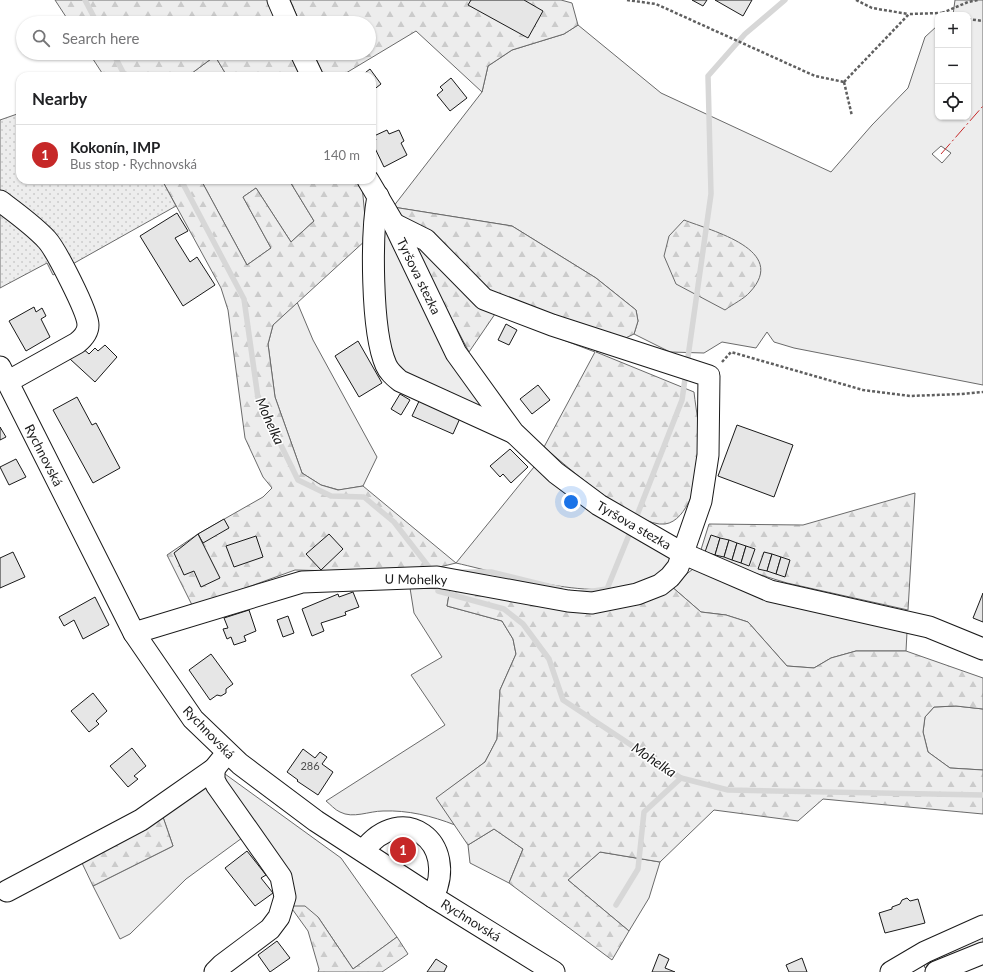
<!DOCTYPE html>
<meta charset="utf-8">
<style>
body{margin:0;font-family:Lato,sans-serif;background:#f2f2f2;color:#202124}
.controls{position:absolute;right:12px;top:12px;display:grid;overflow:hidden;border-radius:8px;box-shadow:0 1px 3px #0004}
.controls button{width:36px;height:36px;display:grid;place-items:center;padding:0;border:0;border-bottom:1px solid #e0e0e0;background:#fff;color:#202124;font:20px sans-serif}
.you{position:absolute;left:571px;top:502px;width:14px;height:14px;margin:-10px;border:3px solid #fff;border-radius:50%;background:#1a73e8;box-shadow:0 0 0 6px #1a73e833}
.badge{display:grid;place-items:center;width:26px;height:26px;border-radius:50%;background:#c62828;color:#fff;font-size:13px;font-weight:700}
.pin{position:absolute;translate:-50% -50%;border:2px solid #fff;box-shadow:0 1px 4px #0006}
.list{margin:0;padding:0;list-style:none}
h2{display:flex;justify-content:space-between;align-items:center;height:52px;margin:0;padding:0 16px;font-size:17px}
h2 small{font-size:13px;font-weight:400;color:#757577}
.list li{display:grid;grid-template-columns:26px 1fr auto;gap:12px;align-items:center;box-sizing:border-box;height:60px;padding:0 16px;border-top:1px solid #e0e0e0}
.list b{display:block;font-size:15px;white-space:nowrap}
.list p{margin:0;font-size:13px;white-space:nowrap;color:#757577}
.list em{font-size:13px;font-style:normal;color:#757577}
.icon{flex:none;width:22px;height:22px;fill:none;stroke:currentColor;stroke-width:2;stroke-linecap:round;stroke-linejoin:round}
.map{position:relative;flex:none;width:983px;height:972px;overflow:hidden}
.search{position:absolute;background:#fff;box-shadow:0 1px 3px #0004;left:16px;top:16px;width:360px;height:44px;display:flex;align-items:center;gap:10px;box-sizing:border-box;padding:0 14px;border-radius:22px;color:#757577;font-size:15px}
.panel{position:absolute;background:#fff;box-shadow:0 1px 3px #0004;left:16px;top:72px;width:360px;height:112px;border-radius:12px}
.map>svg:first-child{display:block}
</style>
<div class="map">
<svg width="983" height="972" viewBox="0 0 983 972">
<defs>
<pattern id="forest-firs" width="22" height="20" patternUnits="userSpaceOnUse"><rect width="22" height="20" fill="#ededed"/><path d="M5 1l3.5 6h-7zM16 11l3.5 6h-7z" fill="#cbcbcb"/></pattern>
<pattern id="garden-dots" width="8" height="8" patternUnits="userSpaceOnUse"><rect width="8" height="8" fill="#ededed"/><path d="M2 2h.1M6 6h.1" fill="none" stroke="#cbcbcb" stroke-width="1.8" stroke-linecap="round"/></pattern>
</defs>
<rect width="100%" height="100%" fill="#fff"/>
<g fill="#ededed" stroke="#6a6a6a" fill-rule="evenodd">
<path d="M955,0h28v385l-189,-37 -20,-6 -7,-10 -11,16 -34,-6 -18,11 -34,-1 -36,-18 4,-13 -2,-11 -40,-32 -84,-52 -119,-19 89,-115 6,-26 24,-16 52,-16 14,-9 83,68 170,79 41,-47 36,-37 17,-51 12,-11 1,91h30v-102h-15zM941,146l10,7 -9,10 -10,-9z"/>
<path d="M215,56l12,20h-39z"/>
<path d="M201,180h88l25,41 -23,21 -35,-54 -13,9 28,51 -24,17z"/>
<path d="M381,216l112,200 -94,-42 -12,-28z"/>
<path d="M297,302l16,38 64,117 -14,29 -24,4 -18,-5 -19,-12 -27,-76 -7,-53 5,-19z"/>
<path d="M534,467l85,62 53,25v5c-4,5 -9,16 -15,19 -55,28 -143,-2 -201,-15z"/>
<path d="M693,569l214,63 -1,19h-50l-25,7 -17,10 -27,-2 -39,-44 -22,-7 -25,-3 -30,-26z"/>
<path d="M410,588l40,1 -3,17 55,15 11,18 3,15 -16,36 -3,49 -12,23 -48,36 18,27c-23,-9 -47,-15 -72,-14 -14,0 -30,8 -43,1 -5,-2 -10,-8 -14,-11l119,-76 -34,-50 31,-18 -28,-44z"/>
<path d="M956,706l27,3v61l-33,-2 -22,-16 -5,-20 2,-15 9,-10z"/>
<path d="M225,774l116,84 56,79 -44,32 -35,-52 -28,-11 -48,-68 -56,41 -56,55 -10,5 -27,-53 80,-40 -10,-29z"/>
<path d="M494,829l29,20 -14,34 -39,-20 -2,-18z"/>
<path d="M600,852l60,10 -11,36 -20,33 -61,-51z"/>
<path d="M983,936v8l-58,24 -2,-6z"/>
</g>
<g fill="url(#forest-firs)" stroke="#6a6a6a">
<path d="M55,0h213l10,23h-208z"/>
<path d="M290,0h271l11,3 6,22 -14,9 -52,16 -24,16 -6,26 -66,-61 -75,45h-17l-11,-23h56v-30h-69z"/>
<path d="M89,53h202l12,23h-76l-12,-20 -27,20h-84z"/>
<path d="M162,180h39l46,85 24,-17 -28,-51 13,-9 35,54 23,-21 -25,-41h70l3,5 5,54 -94,86 -5,19 7,53 27,76 19,12 17,5 25,-4 93,77 -41,10 -120,-3 -102,37 -26,-52 31,-21 65,-37 9,-9 -9,-11 -18,-39 -17,-128 -7,-22z"/>
<path d="M393,207l119,19 84,52 40,32 2,11 -4,13 -38,18 98,40c2,19 8,49 7,67 -2,19 -13,62 -36,65 -28,4 -99,-58 -121,-77l51,-95 -100,-38 -26,38z"/>
<path d="M684,220c28,11 105,30 66,72 -6,7 -17,12 -25,18l-49,-26 -12,-28 5,-20z"/>
<path d="M915,493l-7,117 -121,-27 -88,-27 10,-32 94,1z"/>
<path d="M671,586l30,26 25,3 22,7 39,44 27,2 17,-10 25,-7h50l77,27v31l-27,-3 -22,1 -9,10 -2,15 5,20 22,16 33,2v44l-160,-15 -25,22 -84,-11 -54,52 -60,-10 -32,28 61,51 -17,29 -103,-77 14,-34 -29,-20 -26,16 -32,-47 49,-36 12,-23 3,-49 16,-36 -3,-15 -11,-18 -55,-15 3,-17 123,21z"/>
<path d="M163,817l10,29 -80,40 -11,-23z"/>
<path d="M290,906h15l13,11 35,52 44,-32 11,17 -26,18h-64l1,-3 -11,-38z"/>
</g>
<path fill="url(#garden-dots)" stroke="#6a6a6a" d="M20,113v67h142l14,26 -123,69 -6,-12 -47,25v-168z"/>
<g fill="none" stroke-linecap="round" stroke-linejoin="round">
<g stroke="#d7d7d7" stroke-width="5.5">
<path d="M85,0l12,23"/>
<path d="M113,53l12,23"/>
<path d="M181,180l63,119 14,99 40,82 33,16 33,1 30,25 38,49"/>
<path d="M687,364l24,-170 -3,-118 37,-42 40,-34"/>
<path d="M636,518l46,-118 4,-28"/>
<path d="M458,572h33l69,17"/>
<path d="M438,591l66,18 19,15 26,35 14,41 118,78 47,12 255,5"/>
<path d="M580,593l27,-4 24,-59"/>
<path d="M616,905l22,-36 6,-57 37,-34"/>
</g>
</g>
<g fill="#e6e6e6" stroke="#1a1a1a">
<path d="M471,0h53l19,11 -15,27 -60,-33z"/>
<path d="M692,0h15l-4,6z"/>
<path d="M715,0h37l-9,16z"/>
<path d="M370,69l11,15 -9,7v-15h-11z"/>
<path d="M451,78l16,20 -17,13 -13,-16 6,-5 -3,-3z"/>
<path d="M387,130l2,4 10,-4 5,11 -3,2 6,12 -23,12 -12,-25 4,-2 -2,-4z"/>
<path d="M177,213l11,18 -13,7 15,24 7,-5 18,28 -32,21 -43,-70z"/>
<path d="M34,307l2,5 6,-4 4,8 -5,3 9,18 -24,14 -17,-30z"/>
<path d="M506,324l11,6 -8,15 -11,-5z"/>
<path d="M358,341l24,42 -23,14 -24,-41z"/>
<path d="M105,345l12,12 -22,25 -25,-23 11,-12 8,7 6,-6 3,3z"/>
<path d="M538,385l12,15 -18,14 -12,-15z"/>
<path d="M400,394l10,6 -9,15 -10,-6z"/>
<path d="M77,397l15,28 4,-2 24,45 -27,15 -40,-73z"/>
<path d="M421,397l40,19 -8,18 -41,-18z"/>
<path d="M737,425l56,20 -19,52 -56,-21z"/>
<path d="M0,427l6,10 -6,3z"/>
<path d="M510,449l18,18 -17,16 -8,-9 -3,3 -10,-11z"/>
<path d="M16,459l10,18 -17,8 -9,-18z"/>
<path d="M224,519l5,9 -26,15 -5,-9z"/>
<path d="M198,534l22,44 -19,9 -7,-16 -10,4 -10,-22z"/>
<path d="M329,534l14,15 -22,21 -15,-16z"/>
<path d="M711,535l9,3 -5,17 -10,-3z"/>
<path d="M256,536l7,21 -29,10 -8,-21z"/>
<path d="M720,538l9,2 -5,17 -9,-2z"/>
<path d="M729,540l8,3 -5,17 -8,-3z"/>
<path d="M737,543l9,3 -5,17 -9,-3z"/>
<path d="M746,546l9,3 -6,17 -8,-3z"/>
<path d="M13,552l12,25 -25,11v-30z"/>
<path d="M764,552l8,2 -5,17 -9,-2z"/>
<path d="M772,554l9,3 -5,17 -9,-3z"/>
<path d="M781,557l9,3 -5,17 -9,-3z"/>
<path d="M353,592l6,15 -14,5 1,3 -25,8 3,8 -12,5 -10,-27 36,-15 1,3z"/>
<path d="M983,593v29l-10,-4z"/>
<path d="M95,597l14,28 -26,14 -9,-19 -10,6 -5,-9z"/>
<path d="M249,610l7,21 -12,5 2,5 -12,4 -3,-8 -4,2 -4,-10 5,-1 -4,-10z"/>
<path d="M288,616l6,17 -11,4 -6,-17z"/>
<path d="M211,654l22,30 -7,5v4l-5,3 -4,-1 -7,5 -21,-30z"/>
<path d="M93,693l14,18 -11,10 3,3 -10,8 -18,-21z"/>
<path d="M132,748l14,18 -12,10 4,3 -10,8 -18,-21z"/>
<path d="M303,749l12,9 5,-6 7,5 -5,7 11,8 -15,23 -21,-14 1,-1 -11,-8z"/>
<path d="M247,851l19,24 -5,3 12,15 -18,13 -30,-38z"/>
<path d="M907,898l3,3 8,-2 7,24 -40,10 -6,-20 13,-4v-2l8,-3 2,-4z"/>
<path d="M277,941l13,17 -20,14 -12,-17z"/>
<path d="M659,954l10,5 -4,9 10,4h-23z"/>
<path d="M802,958l5,14h-18l-3,-7z"/>
<path d="M436,959l11,7 -3,6h-17z"/>
</g>
<g fill="none" stroke-linecap="round" stroke-linejoin="round">
<g stroke="#1a1a1a" stroke-width="23">
<g id="minor">
<path d="M278,0l10,23"/>
<path d="M301,53l11,23"/>
<path d="M368,180l26,44 62,129 57,79 43,41 43,32 83,48 88,38 159,36 54,22"/>
<path d="M378,196c-7,37 -7,135 8,169 3,7 8,11 14,16l112,51"/>
<path d="M0,201c16,12 33,24 47,39 9,10 41,72 41,85 0,7 -6,14 -11,18l-70,39"/>
<path d="M0,367l134,266 59,86 47,45 76,57 117,76 121,75"/>
<path d="M134,633l168,-51 135,-5 131,24 24,2 45,-9 23,-9 10,-8 8,-10 23,-66 7,-46 1,-79 -157,-51 -68,-26 -58,-59 -32,-16"/>
<path d="M214,769v11l3,6 64,91 4,20 -6,20 -9,12 -48,36 -7,7"/>
<path d="M363,851c40,-52 96,-8 70,46"/>
<path d="M7,891l134,-71 73,-51 13,-16"/>
<path d="M891,972l34,-20 58,-26"/>
<path d="M936,972l47,-19"/>
</g>
</g>
<g stroke="#5f5f5f" stroke-width="2.5" stroke-dasharray="3 2" stroke-linecap="butt">
<path d="M627,0l29,4 159,72 29,6"/>
<path d="M856,0l16,8 36,6"/>
<path d="M942,13l26,-11 10,-2"/>
<path d="M968,19l15,2"/>
<path d="M844,82l65,-68 33,-1 8,2"/>
<path d="M844,82l8,34"/>
<path d="M722,362l9,-10 132,38 47,6 51,-2 22,-2"/>
</g>
<use href="#minor" stroke="#fff" stroke-width="21"/>
<path stroke="#c62828" stroke-width="1" stroke-dasharray="14 3 2 3" stroke-linecap="butt" d="M941,154l42,-48"/>
</g>
<g text-anchor="middle" stroke-width="3" stroke-linejoin="round" paint-order="stroke">
<g font-size="11" fill="#4d4d4d">
<text x="310" y="770">286</text>
</g>
<g font-size="13" fill="#1a1a1a" stroke="#fff">
<text transform="translate(419 276) rotate(64)" y="5">Tyršova stezka</text>
<text transform="translate(44 455) rotate(63)" y="5">Rychnovská</text>
<text transform="translate(634 525) rotate(30)" y="5">Tyršova stezka</text>
<text transform="translate(416 579) rotate(1)" y="5">U Mohelky</text>
<text transform="translate(209 732) rotate(46)" y="5">Rychnovská</text>
<text transform="translate(471 920) rotate(32)" y="5">Rychnovská</text>
</g>
<g font-size="14" font-style="italic" fill="#1a1a1a" stroke="#fff">
<text transform="translate(270 421) rotate(66)" y="5">Mohelka</text>
<text transform="translate(654 760) rotate(34)" y="5">Mohelka</text>
</g>
</g>
</svg>
<div class="controls">
<button>+</button>
<button>−</button>
<button><svg class="icon" aria-label="locate" viewBox="0 0 24 24"><circle cx="12" cy="12" r="6"/><path d="M12 2v4M12 18v4M2 12h4M18 12h4"/></svg></button>
</div>
<div class="you"></div>
<div class="pin badge" style="left:403px;top:850px">1</div>
<div class="search"><svg class="icon" aria-label="search" viewBox="0 0 24 24"><circle cx="10" cy="10" r="6"/><path d="M15 15l6 6"/></svg>Search here</div>
<section class="panel">
<h2>Nearby<small></small></h2>
<ul class="list">
<li><span class="badge">1</span><div><b>Kokonín, IMP</b><p>Bus stop · Rychnovská</p></div><em>140 m</em></li>
</ul>
</section>
</div>
